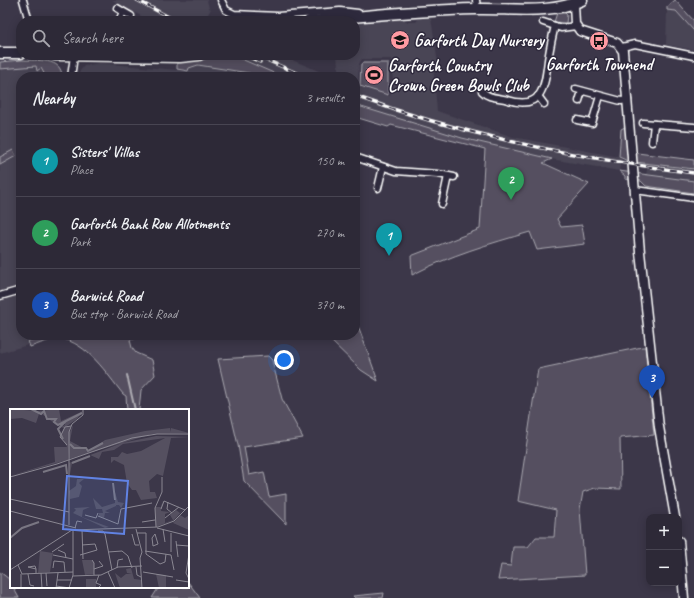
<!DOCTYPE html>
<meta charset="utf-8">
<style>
body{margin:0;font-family:Caveat,sans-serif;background:#35313f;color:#f1f3f6}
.controls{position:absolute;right:12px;bottom:12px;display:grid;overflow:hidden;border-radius:8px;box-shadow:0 2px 10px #0003}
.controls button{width:36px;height:36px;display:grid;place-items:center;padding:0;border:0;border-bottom:1px solid #484552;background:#2d2937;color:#f1f3f6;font:20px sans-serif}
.you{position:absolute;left:284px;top:360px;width:14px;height:14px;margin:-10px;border:3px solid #fff;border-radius:50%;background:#1a73e8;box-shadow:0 0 0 6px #1a73e833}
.badge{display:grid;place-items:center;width:26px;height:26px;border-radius:50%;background:#ff9aa2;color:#fff;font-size:13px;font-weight:700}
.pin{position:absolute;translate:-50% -33px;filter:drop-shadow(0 1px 2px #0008)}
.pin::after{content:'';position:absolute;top:21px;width:14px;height:12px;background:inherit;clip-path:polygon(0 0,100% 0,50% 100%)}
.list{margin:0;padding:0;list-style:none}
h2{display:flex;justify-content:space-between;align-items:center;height:52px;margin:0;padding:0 16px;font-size:17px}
h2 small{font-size:13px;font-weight:400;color:#a7a6ad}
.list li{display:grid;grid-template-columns:26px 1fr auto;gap:12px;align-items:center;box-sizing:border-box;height:72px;padding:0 16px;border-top:1px solid #484552}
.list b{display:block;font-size:15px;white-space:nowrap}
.list p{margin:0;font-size:13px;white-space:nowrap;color:#a7a6ad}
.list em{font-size:13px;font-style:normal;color:#a7a6ad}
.icon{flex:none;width:22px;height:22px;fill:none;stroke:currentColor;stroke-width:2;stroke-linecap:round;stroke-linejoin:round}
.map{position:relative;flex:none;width:694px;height:598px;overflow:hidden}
.search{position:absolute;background:#2d2937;box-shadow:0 2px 10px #0003;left:16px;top:16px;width:344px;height:44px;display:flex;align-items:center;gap:10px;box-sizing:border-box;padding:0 14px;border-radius:16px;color:#a7a6ad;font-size:15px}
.panel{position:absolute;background:#2d2937;box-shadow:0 2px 10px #0003;left:16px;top:72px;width:344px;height:268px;border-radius:16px}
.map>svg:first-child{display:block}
</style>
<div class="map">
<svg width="694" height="598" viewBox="0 0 694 598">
<rect width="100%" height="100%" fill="#3c3749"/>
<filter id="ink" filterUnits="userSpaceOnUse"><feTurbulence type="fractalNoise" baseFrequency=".025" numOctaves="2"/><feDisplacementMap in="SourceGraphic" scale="8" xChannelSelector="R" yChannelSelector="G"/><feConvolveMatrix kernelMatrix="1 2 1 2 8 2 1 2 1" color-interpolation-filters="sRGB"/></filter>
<g filter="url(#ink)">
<g fill="#494455" fill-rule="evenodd">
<path d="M112,0h95l2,8 2,1 -7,12h-54z"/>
<path d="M667,10l9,1 18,20v19l-28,-5z"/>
<path d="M393,18l11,2 3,2h9l3,-4h12l7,45 -5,1 4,47 76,26 106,20 2,2 -2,12 -85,-15 -36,-9 -77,-20 -66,-22v-28h-16l-2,-22h18v-33zM362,59h30l1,27 -3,10 -32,-10 1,-22z"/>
<path d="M232,55h48l53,22h-50z"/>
<path d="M22,60l33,3 5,4 2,7v3h-41v258h41l-62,18v-291z"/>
<path d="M99,63l89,8 1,-3 9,-3 51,8 11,4h-182l2,-6 4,-5z"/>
<path d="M648,164l46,5v12l-48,-6z"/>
</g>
<g fill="#555060" stroke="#aaa8b0">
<path d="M675,0l19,21v10l-18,-20 -9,-1v-3z"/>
<path d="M557,13h8l2,2 -1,8 -12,-1z"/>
<path d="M214,55h18l51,22h-23l-11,-4 -51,-8 -9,3 -1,3 -11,-2v-7l28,-3z"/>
<path d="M22,60c15,1 40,-3 40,17h-16l-5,-9 -4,3 -1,-5 -36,3v-7z"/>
<path d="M363,63h25v32l-28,-9 1,-22z"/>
<path d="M355,105l107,33 90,21 -9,4 46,21 -32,35 4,8 21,-2 3,19 -48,6 -7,-18c-41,12 -80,23 -118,43l-1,-19 69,-27 5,-80 -94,-24 -3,2 -33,-10z"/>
<path d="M625,127l3,34 -9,-4 2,-28z"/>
<path d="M13,150l3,6 -16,9v-8z"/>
<path d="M637,153l57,7v9l-59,-7z"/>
<path d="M619,171l75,10v12l-48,-7 -5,-5 -16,-2v-3z"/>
<path d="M355,317l23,64 -17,-11 -36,-35h30z"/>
<path d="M42,335h106l-18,5 2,8 4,5 16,7 3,15 -14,15 -2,20h-12l-1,-14 -3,-2c-17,-21 -35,-51 -64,-56 -5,0 -23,7 -29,9l-2,-6 14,-4z"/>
<path d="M642,347h3l9,88 -34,3 1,51 -26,-1 -12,4 -3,17 5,66 -87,5 3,-15 10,1 2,-19h15l8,-10h18l2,-27 -38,-9 20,-132z"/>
<path d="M268,356l4,4 10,39 21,39 -59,9 5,28 15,-3 5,25 17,-3v30l-42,-43 -6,-36 -20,-86z"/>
<path d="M0,572l9,7 2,8h2l6,11h-19z"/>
<path d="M188,582l12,16h-48l7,-11h29z"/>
<path d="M384,593l-1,5h-28l-2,-2z"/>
</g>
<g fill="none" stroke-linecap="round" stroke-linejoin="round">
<path stroke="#afadb4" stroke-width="2" d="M127,375l8,35"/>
<g stroke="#fff" stroke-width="9">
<g id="minor">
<path d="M23,0l6,21"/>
<path d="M221,0l5,10 8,4 44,2 62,-5 18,2"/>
<path d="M476,0l1,9"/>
<path d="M117,8l14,8"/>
<path d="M119,21l4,-9"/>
<path d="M543,22l18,6 15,-2"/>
<path d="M622,47l13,-3 59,12"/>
<path d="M71,77l3,-21"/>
<path d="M576,89l45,12 7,-1"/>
<path d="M482,91c7,8 17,6 26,9 35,11 37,-15 40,-40 2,-12 4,-23 7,-34"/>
<path d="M538,96l6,8"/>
<path d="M579,101l3,-10"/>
<path d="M577,120l15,3 8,-27"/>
<path d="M643,123l51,4"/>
<path d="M652,142l2,-18"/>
<path d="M355,157l41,14 42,3 16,3"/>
<path d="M378,188l5,-21"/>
<path d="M635,190l59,8"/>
<path d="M442,204l6,-28"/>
<path d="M0,296l21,-6"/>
</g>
</g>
<g stroke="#fff" stroke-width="11">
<g id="tertiary">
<path d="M574,4l1,20 5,7 37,12 6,8 17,201 19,175 16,90"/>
<path d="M679,541l5,57"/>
</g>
</g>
<g stroke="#fff" stroke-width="13">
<g id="primary">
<path d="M309,21c56,-5 112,-11 167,-12 36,-1 73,6 106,-9"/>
<path d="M0,53h21"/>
<path d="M55,55l125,2 19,-2"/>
</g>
</g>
<use href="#minor" stroke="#2f2a3d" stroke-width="6"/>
<use href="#tertiary" stroke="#2f2a3d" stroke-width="8"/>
<use href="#primary" stroke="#2f2a3d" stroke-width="10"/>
<g stroke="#fff" stroke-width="3.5">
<g id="rail">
<path d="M137,0l39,21"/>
<path d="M245,55l15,7"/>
<path d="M255,55l51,22"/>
<path d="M355,96c110,40 224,62 339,77"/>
</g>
</g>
<use href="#rail" stroke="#2f2a3d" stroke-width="2" stroke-dasharray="6" stroke-linecap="butt"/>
</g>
</g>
<defs>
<g id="school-disc" transform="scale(1)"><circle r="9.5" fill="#ff9aa2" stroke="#2f2a3d"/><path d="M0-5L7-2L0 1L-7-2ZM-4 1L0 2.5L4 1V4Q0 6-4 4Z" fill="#111"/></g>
<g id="bus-disc" transform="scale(1)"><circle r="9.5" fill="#ff9aa2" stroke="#2f2a3d"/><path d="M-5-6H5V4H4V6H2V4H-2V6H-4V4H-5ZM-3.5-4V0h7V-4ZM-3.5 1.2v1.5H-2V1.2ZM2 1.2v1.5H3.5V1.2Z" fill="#111"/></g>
<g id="stadium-disc" transform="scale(1)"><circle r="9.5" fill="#ff9aa2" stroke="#2f2a3d"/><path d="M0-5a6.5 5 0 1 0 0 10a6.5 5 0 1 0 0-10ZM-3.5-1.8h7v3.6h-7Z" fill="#111"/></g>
</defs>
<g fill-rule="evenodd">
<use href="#school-disc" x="400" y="40"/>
<use href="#bus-disc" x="599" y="41"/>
<use href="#stadium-disc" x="374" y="75"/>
</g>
<g text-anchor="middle" stroke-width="3" stroke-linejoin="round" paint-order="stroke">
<g font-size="17" font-weight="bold" fill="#fff" stroke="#2f2a3d" text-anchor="start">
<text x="414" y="46">Garforth Day Nursery</text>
<text x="599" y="70" text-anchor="middle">Garforth Townend</text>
<text x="388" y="71">Garforth Country<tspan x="388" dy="20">Crown Green Bowls Club</tspan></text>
</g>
</g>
<g transform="translate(10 409)">
<rect width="179" height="179" fill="#3c3749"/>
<path d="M0,0l28,2 21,-2 2,12 22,-10 -6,8 -13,9 -3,-1 4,-2 -1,-4 -6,5 -16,-12h-3l-3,9 -14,-5 -12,1zM63,16l-3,16 19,10 16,-11 40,-9 25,-3v4l1,-4 18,5 -37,1 -83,25v-25zM60,17l-2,34 -58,16 45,-14 -1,-15h13l-6,-11 3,-8zM146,27l33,1 -18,1 -8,38 -6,-2 -8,7 1,11h5l2,6 -16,2 -5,-10h-4l-5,-7 -3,-18 -10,-5 -3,3v-6h7l4,-5 5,2 14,-3 24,-13 -42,6 -9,6 -12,2 -3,7 -9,-4 -18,8 -2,11 -1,-11 53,-20zM67,70h7l-5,4 3,3 -3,11 -9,2 -1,-8 7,-5zM105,83l3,10 6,1 -3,5 -2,-3h-3l1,6 -1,-5 -11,5 5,2h-5l-1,5 -5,-2v-3h4l-1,-4h-6l-3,-11 9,9 13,-4zM153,91l-2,11 9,1 -5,2v9l8,-3 -3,-5 6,-5 4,3 4,-4 -10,11 -18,7 -1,-20h6zM80,98l-7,3 -1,7 27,10 -4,1 -32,-15 3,-3 -2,-2zM170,106l5,3 4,-3v15l-16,-7zM30,142l13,2 -3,19 -12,1zM72,151h9l3,2v12l-9,1zM121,159l3,11 8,1v8h-22l-5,-15 6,5 5,-4h6l-5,-1 -1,-4zM146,165l10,1v13h-7zM76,170h10v9h-10z" fill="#555060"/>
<path fill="none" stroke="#797682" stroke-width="2" d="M21,0l10,5 3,-3 3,8h9l-2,3 4,3 8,-4 -8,8 5,10M56,12l16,-8M60,35l4,4h12l2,3 15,-8M62,54l18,-7M33,63l23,-7 1,9M103,74l2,17M0,129l12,-10 17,-6"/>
<path fill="none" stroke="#8a8792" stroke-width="1" d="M57,36l-7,-8 5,-10 6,-1M0,68l47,-13 75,-26 25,-4h32M0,90l59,13M158,93l-1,7 5,4M151,100l3,-8 21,9M0,102l66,17M75,106l11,3 2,-5M88,107l20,8M155,109l14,-11M132,113l13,-2M108,115l3,-15 31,-6M59,116v-93l3,-8 11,-9v-6M146,118l-1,-19 7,-16v-15M65,119l2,-7 5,1M147,119l32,8M126,120l6,23 -2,6 2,30M153,120l2,13M72,121l1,29M88,122h5l2,3 7,36M127,124h9v21l14,10 5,-2 1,-8M122,125l3,11h4M145,125l3,10 -5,2 -1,-8zM166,132l2,16M72,136l13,-1 2,6M166,136l13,1M48,141l7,3 1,5M135,142l26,4 3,15M42,143l12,-8M98,143l14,-1 6,5 4,12M161,143v-19M179,145l-3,19 3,6M43,146l20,4M70,146l17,-5M82,151l2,3v12M8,156l4,9 51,-2M126,158l1,8 4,2M43,159l1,-7 10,1 1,10M107,159l1,-8 5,-1M84,160l9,-3 -4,-5M0,161l62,-40 86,-3 16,-6 15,-15M98,163l7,16M133,163l30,5M26,164v-4l-8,-2 7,-1 1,3M31,164l1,15M36,164l1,13M11,165v14M18,165l2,11 4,1M89,166l-3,8 5,2 -2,2M63,167l28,-1 17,-8 24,-1M47,171h15M166,171l13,2M46,177l14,2M46,179l2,-15M59,179l4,-13v-46"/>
<path fill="#6183e4" fill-opacity="0.15" stroke="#6183e4" stroke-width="2" d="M57,67l61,5 -4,53 -61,-5z"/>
<rect width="179" height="179" fill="none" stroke="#fff" stroke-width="2"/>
</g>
</svg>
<div class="controls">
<button>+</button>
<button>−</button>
</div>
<div class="you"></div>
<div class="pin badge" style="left:389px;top:256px;background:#0f9aa8">1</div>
<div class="pin badge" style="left:511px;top:200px;background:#2e9e5b">2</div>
<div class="pin badge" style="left:652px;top:398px;background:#1a4fb4">3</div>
<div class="search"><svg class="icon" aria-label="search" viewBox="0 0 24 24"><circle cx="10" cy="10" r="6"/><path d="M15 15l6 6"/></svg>Search here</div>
<section class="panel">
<h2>Nearby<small>3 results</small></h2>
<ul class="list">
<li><span class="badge" style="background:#0f9aa8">1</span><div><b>Sisters' Villas</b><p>Place</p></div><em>150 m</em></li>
<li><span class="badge" style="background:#2e9e5b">2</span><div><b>Garforth Bank Row Allotments</b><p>Park</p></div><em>270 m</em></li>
<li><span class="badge" style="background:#1a4fb4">3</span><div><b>Barwick Road</b><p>Bus stop · Barwick Road</p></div><em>370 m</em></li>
</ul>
</section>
</div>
